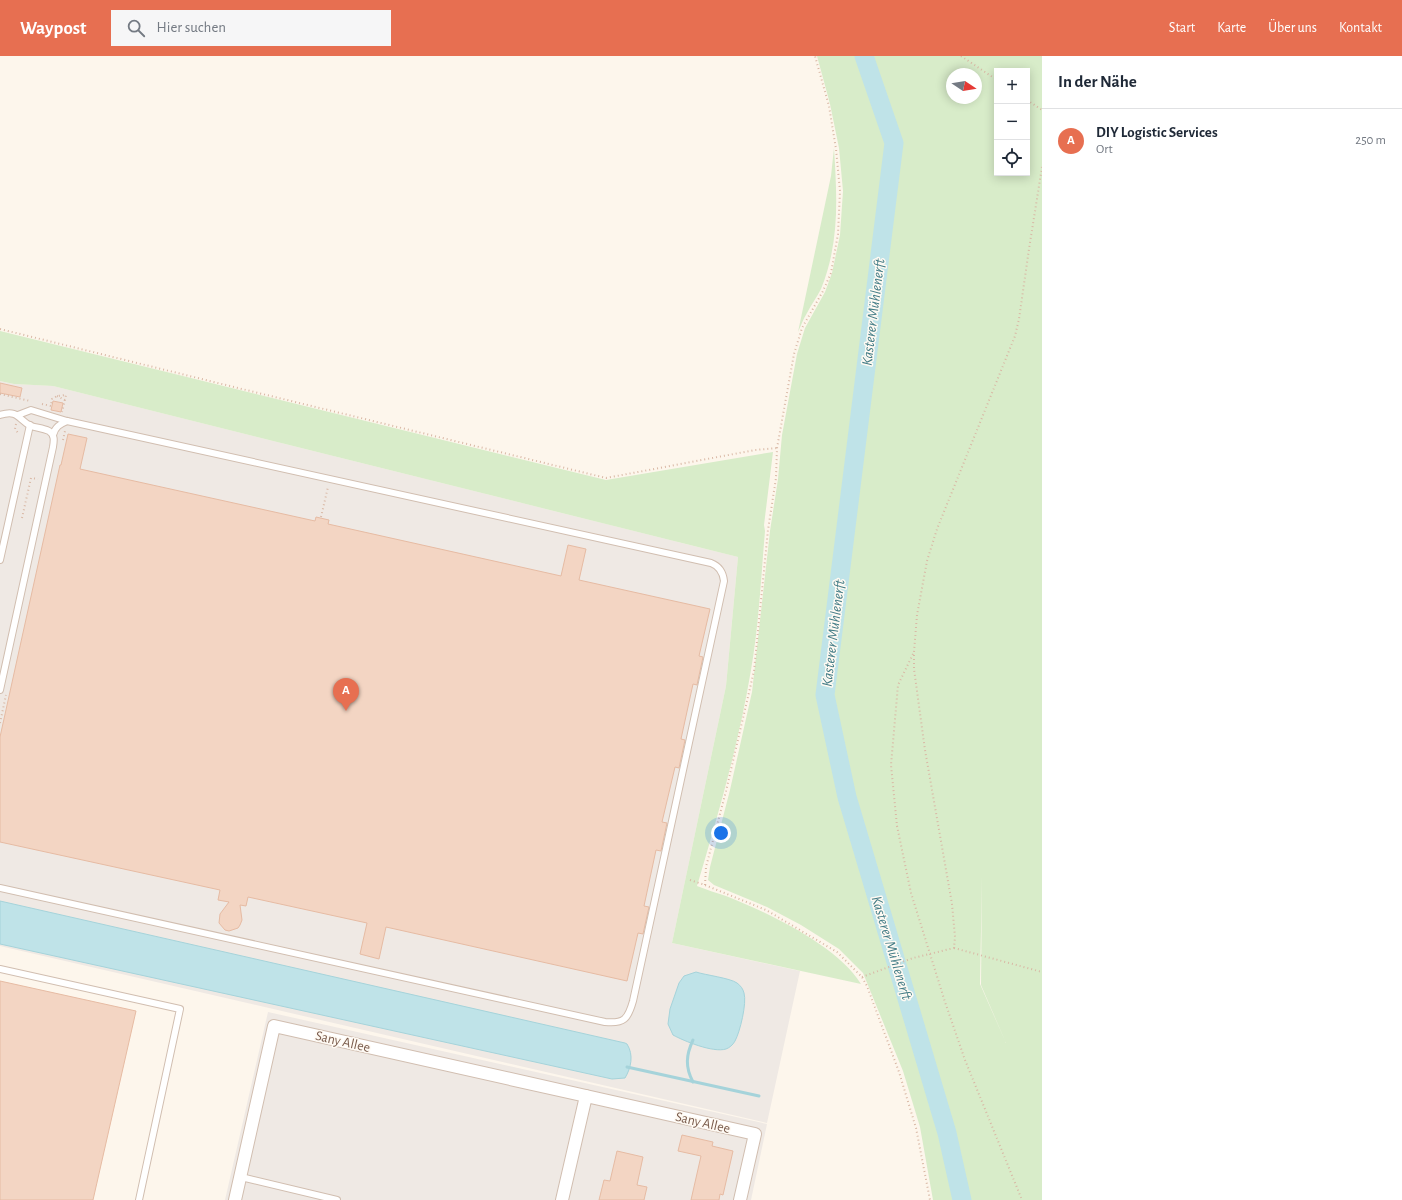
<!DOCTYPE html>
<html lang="de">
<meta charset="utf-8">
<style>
body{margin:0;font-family:"Alegreya Sans",sans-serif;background:#f6f6f7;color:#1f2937}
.controls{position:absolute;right:12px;top:12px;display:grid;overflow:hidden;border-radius:0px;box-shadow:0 2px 10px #0003}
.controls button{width:36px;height:36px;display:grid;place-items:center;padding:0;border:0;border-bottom:1px solid #e0e1e3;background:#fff;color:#1f2937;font:20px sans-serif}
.compass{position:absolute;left:946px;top:12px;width:36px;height:36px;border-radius:50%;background:#fff;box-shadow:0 2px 10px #0003;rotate:102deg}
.you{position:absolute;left:721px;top:777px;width:14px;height:14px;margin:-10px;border:3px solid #fff;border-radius:50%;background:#1a73e8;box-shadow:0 0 0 6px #1a73e833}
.badge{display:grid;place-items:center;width:26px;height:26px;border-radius:50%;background:#e76f51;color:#fff;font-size:13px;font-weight:700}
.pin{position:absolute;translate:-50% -33px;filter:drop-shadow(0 1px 2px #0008)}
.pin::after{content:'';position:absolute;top:21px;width:14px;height:12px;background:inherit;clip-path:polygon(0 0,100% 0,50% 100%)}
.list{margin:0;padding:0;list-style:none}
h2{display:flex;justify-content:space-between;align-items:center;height:52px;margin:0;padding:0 16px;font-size:17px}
h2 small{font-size:13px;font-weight:400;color:#747a83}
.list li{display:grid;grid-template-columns:26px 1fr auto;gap:12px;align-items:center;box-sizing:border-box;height:64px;padding:0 16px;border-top:1px solid #e0e1e3}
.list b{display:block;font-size:15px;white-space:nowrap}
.list p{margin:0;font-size:13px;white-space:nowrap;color:#747a83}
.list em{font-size:13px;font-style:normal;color:#747a83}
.icon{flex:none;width:22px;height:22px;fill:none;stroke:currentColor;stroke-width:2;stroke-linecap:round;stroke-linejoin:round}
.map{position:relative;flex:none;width:1042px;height:1144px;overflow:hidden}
header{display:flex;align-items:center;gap:24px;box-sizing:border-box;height:56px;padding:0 20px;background:#e76f51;color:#fff}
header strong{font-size:19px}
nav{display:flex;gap:22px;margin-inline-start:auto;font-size:14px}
.search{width:280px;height:36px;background:#f6f6f7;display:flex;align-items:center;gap:10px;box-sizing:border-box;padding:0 14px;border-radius:0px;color:#747a83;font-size:15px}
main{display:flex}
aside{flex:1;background:#fff}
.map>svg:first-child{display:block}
</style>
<header>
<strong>Waypost</strong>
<div class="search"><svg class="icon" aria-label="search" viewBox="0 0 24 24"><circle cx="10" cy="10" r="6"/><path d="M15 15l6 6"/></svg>Hier suchen</div>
<nav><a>Start</a><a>Karte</a><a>Über uns</a><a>Kontakt</a></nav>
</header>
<main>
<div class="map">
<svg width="1042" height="1144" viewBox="0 0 1042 1144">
<rect width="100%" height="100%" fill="#fdf6ec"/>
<g fill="#efe9e4">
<path d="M0,325l14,3 39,2 685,171 -12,129 -54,257 128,28 -33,152 -767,-177z"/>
<path d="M268,956l499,112 -16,76h-526z"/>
</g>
<g fill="#d8ecc9" fill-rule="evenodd">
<path d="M817,0h46l29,88 -69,552 21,102 47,175 54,160 16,67h-28l-13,-73 -17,-56 -40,-98 -24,-24 -38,-24 -34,-18 -53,-22 -6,-5 2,-13 20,-77 22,-98 18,-161 8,-52 4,-44 15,-81 8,-26 20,-36 7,-19 8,-38 3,-44 -4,-43 -9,-44z"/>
<path d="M865,0h177v1144h-77l-17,-69 -98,-334 -21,-102 66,-552zM997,15h30v102h-30zM952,18h24v24h-24zM982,820l-1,109 25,58 -26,-59z"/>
<path d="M834,92c3,49 6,94 -13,141 -4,8 -10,16 -14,24 -4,6 -6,13 -9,19l33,-156z"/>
<path d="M0,275l606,149 167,-28 -9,73 1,6c-4,46 -6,93 -14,139 -12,73 -33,145 -54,216 10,4 20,7 29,10 41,16 112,50 135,88l-189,-41 54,-257 12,-129 -685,-171 -39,-2 -14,-3z"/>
</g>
<g fill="#bfe3e8" stroke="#a5d3da">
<path d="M0,845l625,142 2,1c7,11 4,24 -2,34l-13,1 -612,-135z"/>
<path d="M696,916c9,3 34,6 41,11 4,3 6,6 7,10 3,10 -4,39 -9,48 -2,4 -6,7 -9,8 -13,4 -42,-8 -53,-14l-5,-11 2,-15 9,-26 5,-7z"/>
</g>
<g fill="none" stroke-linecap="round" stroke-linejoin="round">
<g stroke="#a5d3da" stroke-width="3">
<path d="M693,984c-7,15 -8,27 0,42"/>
<path d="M627,1011l132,29"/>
</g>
<path stroke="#bfe3e8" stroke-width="19" d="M864,0l30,87 -69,552 22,102 100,336 15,67"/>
</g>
<g fill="#f3d5c3" stroke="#e6bba3">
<path d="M0,327l22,5 -2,9 -20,-4z"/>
<path d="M53,345l10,2 -2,9 -10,-2z"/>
<path d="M68,378l19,4 -7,31 235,52 1,-4 13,3 -1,4 233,52 7,-31 18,4 -7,31 131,29 -11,47 4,1 -6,28 -4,-1 -12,55 4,1 -6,28 -4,-1 -13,55 5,1 -6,28 -5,-1 -12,56 5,1 -6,27 -5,-1 -11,48 -241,-54 -7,32 -19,-5 7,-31 -119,-26 -2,9 -6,-1 2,15 -2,5 -2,3 -9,3 -4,-1 -6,-7 1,-9 9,-12 -11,-2 2,-10 -220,-48v-105l60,-272h1z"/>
<path d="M0,925l136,30 -43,189h-93z"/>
<path d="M682,1079l31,7 -1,4 21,5 -10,44 -3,-1 -1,6h-28l10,-44 -23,-5z"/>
<path d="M617,1095l26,6 -6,28 10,2 -3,13h-45l5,-20 6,1z"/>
</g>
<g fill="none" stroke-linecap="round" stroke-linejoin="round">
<g stroke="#d1beb0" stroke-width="8">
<g id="lane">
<path d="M0,359c19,-6 18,5 31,11 6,2 12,2 18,5 6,4 5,10 4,16l-53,243"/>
<path d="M53,379c2,-8 7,-11 14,-14"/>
<path d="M0,504l30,-135"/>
<path d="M0,832l605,134c19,2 23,-3 28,-21l91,-420c-1,-9 -5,-15 -13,-18l-644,-142 -36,-11 -13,5"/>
<path d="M0,913l180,40 -41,191"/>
<path d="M241,1121l96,23"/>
</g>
</g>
<g stroke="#d1beb0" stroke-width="14">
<g id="street">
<path d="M235,1144l39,-174 312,70"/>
<path d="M562,1144l24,-104 169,38 -15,66"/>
</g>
</g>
<g stroke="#d9b8a5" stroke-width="2" stroke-dasharray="1 3" stroke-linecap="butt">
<path d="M961,0l36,24"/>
<path d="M1027,44l15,10"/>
<path d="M0,273l242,60 364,89 149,-28 22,-2"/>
<path d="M0,338l30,7"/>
<path d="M57,340l8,4"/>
<path d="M42,348l9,2 1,-7 5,-3 9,-1 -4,17"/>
<path d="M16,368l-1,5 4,5"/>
<path d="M63,384l2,-9"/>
<path d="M321,461l7,-30"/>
<path d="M22,462l9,-40 7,1"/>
<path d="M913,598l-15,31 -7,80 6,61 14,67 34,109 20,58 57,140"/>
<path d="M0,667l6,-28"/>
<path d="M690,824l15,5 61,25 71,42 25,25 5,9 32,86 17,56 14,72"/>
<path d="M705,829l1,-18 20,-76 28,-120 14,-141 8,-52 1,-30 17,-94 8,-26 21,-37 8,-18 7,-39 2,-43 -4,-42 -7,-43 -14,-50"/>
<path d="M954,892l88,24"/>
<path d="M862,921l51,-19 41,-10 1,-11 -3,-33 -27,-154 -11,-81v-17l3,-37 10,-54 10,-32 78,-193 4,-17 10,-70 13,-82"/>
</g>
<use href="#lane" stroke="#fff" stroke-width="6"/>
<use href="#street" stroke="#fff" stroke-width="12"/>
</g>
<g text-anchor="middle" stroke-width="3" stroke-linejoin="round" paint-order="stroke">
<g font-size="14" fill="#7a5c4d" stroke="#fffaf3">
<text transform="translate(343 985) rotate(13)" y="5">Sany Allee</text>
<text transform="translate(703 1066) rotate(13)" y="5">Sany Allee</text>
</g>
<g font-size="15" font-style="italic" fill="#437c86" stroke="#fffaf3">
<text transform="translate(873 256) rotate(-83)" y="5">Kasterer Mühlenerft</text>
<text transform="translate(833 577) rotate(-83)" y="5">Kasterer Mühlenerft</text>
<text transform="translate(892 892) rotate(73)" y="5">Kasterer Mühlenerft</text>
</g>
</g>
</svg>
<div class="controls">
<button>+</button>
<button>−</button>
<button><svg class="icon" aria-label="locate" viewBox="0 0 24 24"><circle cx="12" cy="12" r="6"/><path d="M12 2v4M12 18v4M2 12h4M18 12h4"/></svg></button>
</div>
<svg class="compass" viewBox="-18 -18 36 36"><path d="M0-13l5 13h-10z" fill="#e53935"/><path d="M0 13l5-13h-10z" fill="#747a83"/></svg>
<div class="you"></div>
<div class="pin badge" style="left:346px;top:655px">A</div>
</div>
<aside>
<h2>In der Nähe<small></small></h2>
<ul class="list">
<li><span class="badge">A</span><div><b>DIY Logistic Services</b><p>Ort</p></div><em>250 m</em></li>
</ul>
</aside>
</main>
